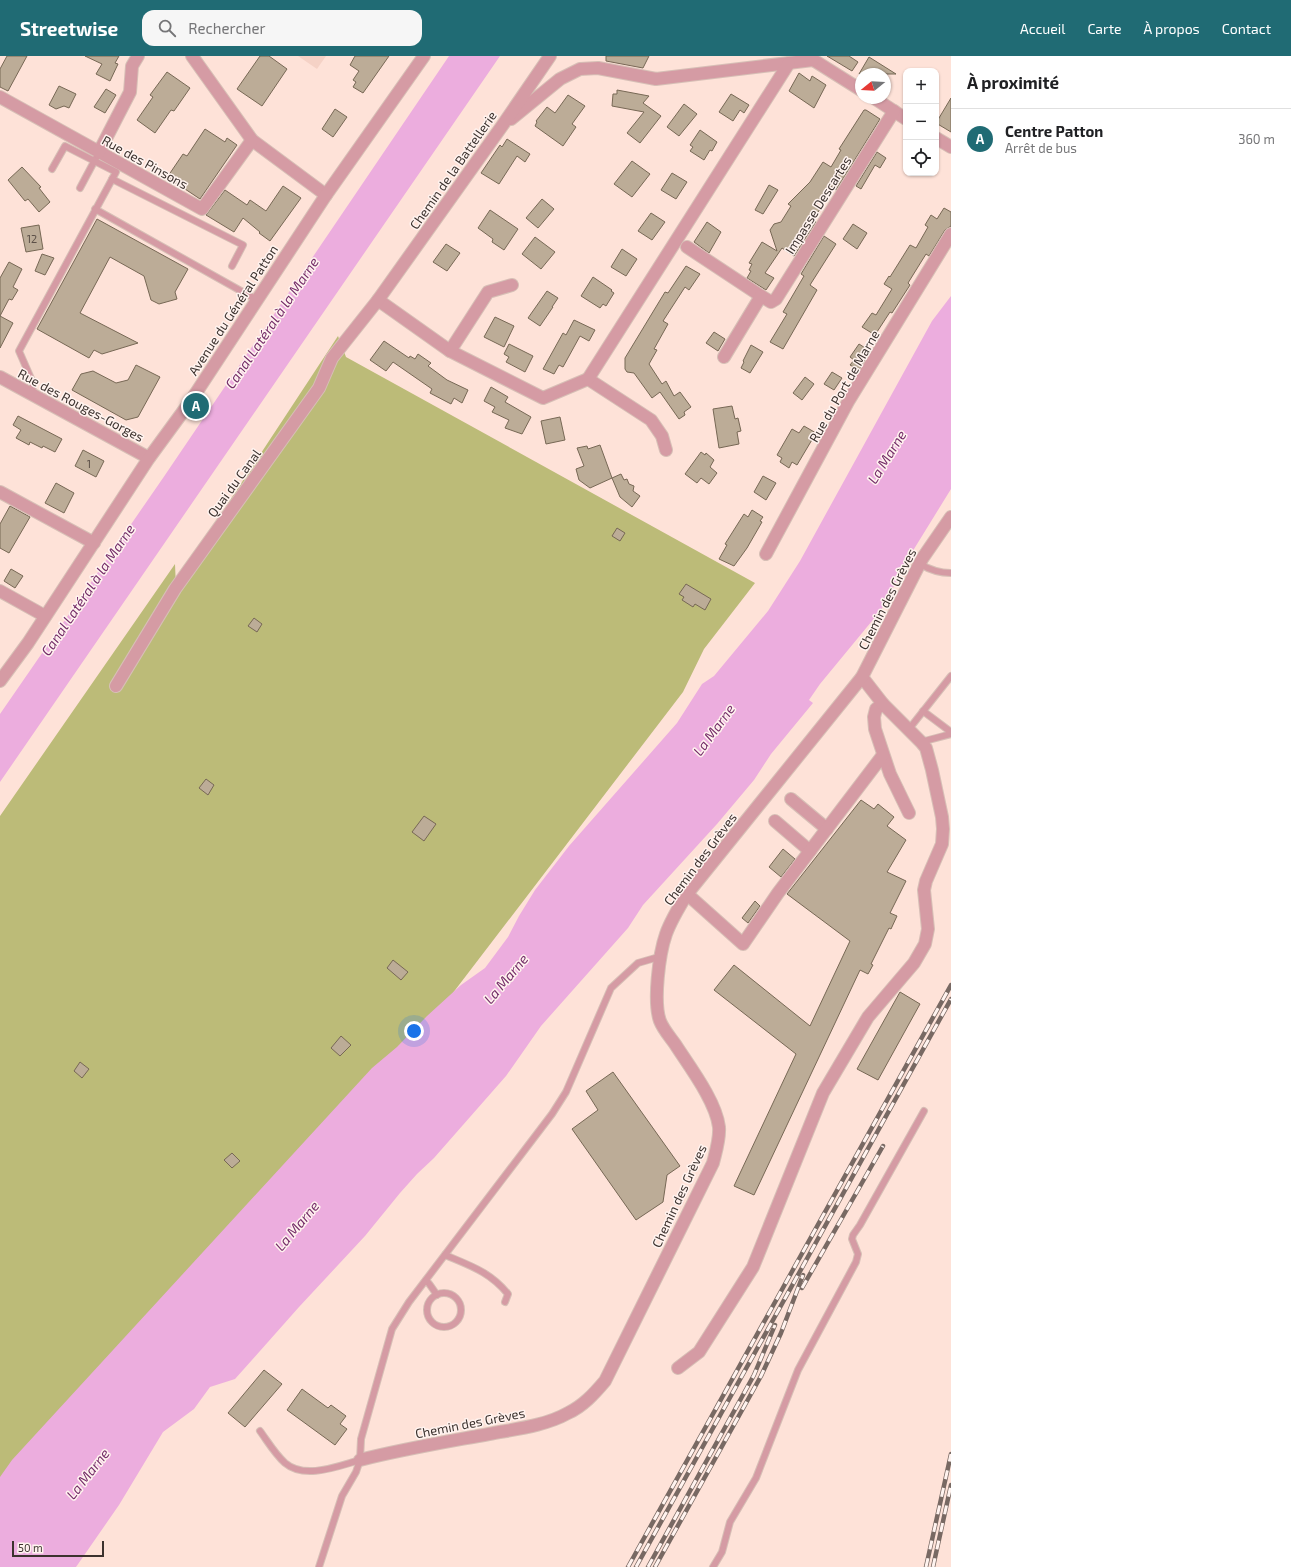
<!DOCTYPE html>
<html lang="fr">
<meta charset="utf-8">
<style>
body{margin:0;font-family:"Exo 2",sans-serif;background:#f6f6f6;color:#202124}
.controls{position:absolute;right:12px;top:12px;display:grid;overflow:hidden;border-radius:8px;box-shadow:0 1px 3px #0004}
.controls button{width:36px;height:36px;display:grid;place-items:center;padding:0;border:0;border-bottom:1px solid #e0e0e0;background:#fff;color:#202124;font:20px sans-serif}
.compass{position:absolute;left:855px;top:12px;width:36px;height:36px;border-radius:50%;background:#fff;box-shadow:0 1px 3px #0004;rotate:252deg}
.scale{position:absolute;left:12px;bottom:10px;width:92px;box-sizing:border-box;padding-left:4px;border:2px solid #3c322e;border-top:0;font-size:11px;line-height:14px;white-space:nowrap;color:#3c322e;-webkit-text-stroke:3px #fff3ef;paint-order:stroke}
.you{position:absolute;left:414px;top:975px;width:14px;height:14px;margin:-10px;border:3px solid #fff;border-radius:50%;background:#1a73e8;box-shadow:0 0 0 6px #1a73e833}
.badge{display:grid;place-items:center;width:26px;height:26px;border-radius:50%;background:#206b74;color:#fff;font-size:13px;font-weight:700}
.pin{position:absolute;translate:-50% -50%;border:2px solid #fff;box-shadow:0 1px 4px #0006}
.list{margin:0;padding:0;list-style:none}
h2{display:flex;justify-content:space-between;align-items:center;height:52px;margin:0;padding:0 16px;font-size:17px}
h2 small{font-size:13px;font-weight:400;color:#757577}
.list li{display:grid;grid-template-columns:26px 1fr auto;gap:12px;align-items:center;box-sizing:border-box;height:60px;padding:0 16px;border-top:1px solid #e0e0e0}
.list b{display:block;font-size:15px;white-space:nowrap}
.list p{margin:0;font-size:13px;white-space:nowrap;color:#757577}
.list em{font-size:13px;font-style:normal;color:#757577}
.icon{flex:none;width:22px;height:22px;fill:none;stroke:currentColor;stroke-width:2;stroke-linecap:round;stroke-linejoin:round}
.map{position:relative;flex:none;width:951px;height:1511px;overflow:hidden}
header{display:flex;align-items:center;gap:24px;box-sizing:border-box;height:56px;padding:0 20px;background:#206b74;color:#fff}
header strong{font-size:19px}
nav{display:flex;gap:22px;margin-inline-start:auto;font-size:14px}
.search{width:280px;height:36px;background:#f6f6f6;display:flex;align-items:center;gap:10px;box-sizing:border-box;padding:0 14px;border-radius:12px;color:#757577;font-size:15px}
main{display:flex}
aside{flex:1;background:#fff}
.map>svg:first-child{display:block}
</style>
<header>
<strong>Streetwise</strong>
<div class="search"><svg class="icon" aria-label="search" viewBox="0 0 24 24"><circle cx="10" cy="10" r="6"/><path d="M15 15l6 6"/></svg>Rechercher</div>
<nav><a>Accueil</a><a>Carte</a><a>À propos</a><a>Contact</a></nav>
</header>
<main>
<div class="map">
<svg width="951" height="1511" viewBox="0 0 951 1511">
<rect width="100%" height="100%" fill="#fee2d8"/>
<path fill="#f5d2c6" d="M298,0h28l-9,13z"/>
<path fill="#bcbb78" d="M338,280l8,21 409,226 -51,66 -21,43 -250,327 -433,460v-663l175,-252 1,24 45,-74z"/>
<g fill="#ecadde">
<path d="M449,0h51l-500,726v-68l163,-236z"/>
<path d="M951,240v193l-37,60 -33,61 -61,74 -11,16 4,3 -42,51 -17,26 -37,44 -74,81 -15,23 -87,98 -35,50 -72,82 -17,16 -17,19 -35,43 -66,71 -64,72 -25,8 -16,22 -31,23 -44,73 -43,62h-76v-90l12,-17 360,-392 25,-21 30,-31 34,-31 24,-17 23,-31 11,-21 16,-26 34,-44 108,-123 25,-39 12,-8 54,-65 32,-50 132,-240z"/>
</g>
<g fill="#bcac97" stroke="#776855">
<path d="M7,0h20l-19,35 -8,-4v-18z"/>
<path d="M85,0h34l-4,7 3,1 -8,17 -14,-7 6,-10z"/>
<path d="M260,0h9l18,13 -25,37 -25,-17z"/>
<path d="M355,0h34l-26,37 -10,-6 3,-5 -3,-2 6,-9 -9,-6z"/>
<path d="M606,0h43l-6,12 -37,-7z"/>
<path d="M827,0h22l9,6 -6,9z"/>
<path d="M869,1l27,17h-37z"/>
<path d="M167,16l23,16 -16,23 -3,-1 -16,23 -18,-13 16,-23 -3,-2z"/>
<path d="M799,17l11,8 2,-5 14,9 -12,23 -25,-17z"/>
<path d="M59,30l17,8 -7,14 -5,-2 -8,3 -7,-4z"/>
<path d="M106,33l10,6 -11,18 -11,-6z"/>
<path d="M617,34l32,6 -6,7 18,13 -21,27 -13,-10 17,-21 -32,-6 1,-12h4z"/>
<path d="M731,38l18,11 -5,8 -4,-3 -7,11 -14,-9z"/>
<path d="M568,39l17,11 -13,18 4,3 -13,19 -28,-20 2,-4 -1,-1 11,-14 8,6z"/>
<path d="M951,42v34l-15,-9z"/>
<path d="M684,48l13,10 -18,22 -12,-9z"/>
<path d="M335,53l12,8 -14,20 -11,-8z"/>
<path d="M864,54h2l14,9 -44,71 -7,-5 -14,21 5,3 -7,11 3,2 -22,34 -12,-8 -17,25 9,5 -8,12 -19,-12 4,-7 -2,-1 3,-6 -3,-1 13,-21 15,9 -7,-21 4,-6 7,-2 10,-16 -3,-2 22,-22 13,-20 8,5 10,-17 -2,-1z"/>
<path d="M205,73l20,13 2,-4 10,7 -37,54 -21,-14 -13,-6 17,-25 4,2z"/>
<path d="M700,74l17,12 -5,9 -2,-1 -6,10 -14,-9 3,-4 -3,-2z"/>
<path d="M507,83l23,15 -5,8 -8,-6 -18,28 -18,-11 19,-28 2,2z"/>
<path d="M877,96l9,6 -6,10 -5,-3 -14,24 -5,-3z"/>
<path d="M632,105l18,13 -18,23 -18,-13z"/>
<path d="M22,111l19,20 -2,1 11,14 -11,10 -11,-13 -3,2 -17,-21z"/>
<path d="M672,117l15,9 -11,17 -15,-9z"/>
<path d="M769,129l9,5 -15,24 -8,-4z"/>
<path d="M283,130l18,12 -31,43 -11,-8 1,-1 -17,-14 -9,14 -28,-17 19,-25 22,15 3,-5 16,11z"/>
<path d="M542,143l12,10 -16,19 -12,-10z"/>
<path d="M944,152l7,4v14l-6,4 -16,26 -3,-2 -18,29 2,2 -18,28 -2,-1 -15,23 -13,-8 10,-14 4,2 16,-26 -8,-5 5,-8 1,1 20,-32 6,3 12,-21 -3,-2 6,-10 6,4z"/>
<path d="M490,154l28,19 -14,21 -12,-8 1,-3 -15,-11z"/>
<path d="M651,157l14,9 -13,18 -14,-9z"/>
<path d="M97,163l91,50 -13,23 2,7 -18,5 -8,-4 -7,-24 -34,-19 -30,56 58,30 -36,11 -8,-4 -5,8 -52,-29z"/>
<path d="M707,166l14,10 -12,21 -15,-11z"/>
<path d="M853,168l14,9 -10,16 -14,-10z"/>
<path d="M39,169l4,24 -17,3 -5,-24z"/>
<path d="M824,180l12,8 -26,41 7,5 -34,59 -13,-7 17,-28 -4,-2 21,-36 -3,-2z"/>
<path d="M535,181l20,15 -14,17 -19,-15z"/>
<path d="M446,188l14,9 -13,18 -14,-9z"/>
<path d="M622,193l15,10 -11,17 -15,-9z"/>
<path d="M42,198l12,4 -9,17 -10,-4z"/>
<path d="M9,206l13,7 -9,18 5,3 -6,10 -3,-1 -9,17 13,7 -13,25v-70z"/>
<path d="M686,210l14,8 -11,16 -4,-3 -22,34 5,3 -14,25 3,1 -8,14 13,20 4,-3 8,15 6,-4 11,15 -7,5 1,3 -6,4 -19,-27 -8,6 -18,-25 -7,-1 -2,-3v-11l40,-66 3,1z"/>
<path d="M593,221l19,13 -1,1 3,2 -8,13 -3,-2 -3,4 -19,-12z"/>
<path d="M547,235l11,7 -6,9h1l-13,19 -12,-8z"/>
<path d="M495,261l19,9 -10,21 -20,-10z"/>
<path d="M574,264l21,10 -6,11 -9,-5 -17,31 -4,-2 -5,9 -11,-5 20,-36 3,2z"/>
<path d="M714,276l11,7 -7,12 -12,-8z"/>
<path d="M384,285l25,17 1,-2 5,3 3,-5 13,9 -3,3 19,14 21,10 -6,13 -8,-5 -3,6 -21,-11 2,-4 -39,-27 -7,9 -16,-11z"/>
<path d="M509,288l24,12 -8,16 -19,-10 3,-5 -5,-3z"/>
<path d="M859,288l11,7 -11,19 -9,-5 4,-5 -4,-3z"/>
<path d="M751,289l12,7 -13,21 -9,-5 3,-6 -1,-1z"/>
<path d="M136,309l24,12 -22,40 -12,3 -54,-30 9,-16 12,-3 23,12 12,-3z"/>
<path d="M832,316l10,6 -8,12 -10,-6z"/>
<path d="M805,321l9,7 -12,16 -9,-7z"/>
<path d="M491,331l17,10 -3,5 26,15 -9,17 -17,-6 4,-8 -17,-8 3,-5 -11,-6z"/>
<path d="M732,350l3,13 3,-1 3,13 -4,1 2,12 -20,4 -6,-39z"/>
<path d="M18,360l44,23 -7,13 -12,-6 -1,2 -12,-6 -1,3 -13,-7 5,-8 -8,-5z"/>
<path d="M560,361l5,23 -19,4 -5,-23z"/>
<path d="M804,370l12,7 -19,32 -5,-3 -3,6 -9,-6 2,-4 -5,-3 15,-26 7,4z"/>
<path d="M600,389l12,33 -22,10 -11,-8 -3,-11 8,-3 -7,-18 10,-2 1,3z"/>
<path d="M83,394l21,11 -8,16 -21,-11z"/>
<path d="M701,396l4,3 1,-2 8,7 -4,7 7,6 -8,11 -8,-6 -4,5 -12,-9z"/>
<path d="M621,418l3,6 3,-1 2,5 5,2 -1,5 7,5 -8,11 -12,-10 -8,-19z"/>
<path d="M763,420l13,7 -10,17 -12,-8z"/>
<path d="M56,427l18,10 -10,20 -19,-10z"/>
<path d="M10,450l20,11 -21,36 -9,-5v-24z"/>
<path d="M752,454l11,7 -3,4 2,1 -15,26 -13,18 -15,-7 8,-14 -2,-1 19,-30 4,3z"/>
<path d="M617,472l8,5 -5,8 -8,-5z"/>
<path d="M11,513l12,7 -8,12 -11,-7z"/>
<path d="M686,528l25,15 -6,11 -10,-6 -2,3 -11,-7 2,-3 -5,-3z"/>
<path d="M254,562l8,6 -5,8 -9,-6z"/>
<path d="M206,723l8,6 -6,10 -9,-7z"/>
<path d="M861,744l13,9 4,-5 16,13 -7,9 19,14 -19,32 19,9 -16,32 7,3 -6,13 -2,-1 -18,36 2,1 -5,9 -8,-4 -106,225 -20,-9 62,-132 -82,-64 20,-25 76,61 40,-85 -63,-47z"/>
<path d="M424,760l12,8 -12,17 -12,-9z"/>
<path d="M783,793l12,10 -14,18 -12,-10z"/>
<path d="M755,845l5,5 -12,17 -6,-5z"/>
<path d="M393,904l15,12 -7,8 -14,-12z"/>
<path d="M900,936l20,12 -42,76 -21,-11z"/>
<path d="M341,980l10,9 -11,11 -9,-8z"/>
<path d="M80,1006l9,7 -7,9 -8,-7z"/>
<path d="M613,1016l67,94 -13,9 -4,27 -27,18 -64,-91 26,-19 -12,-19z"/>
<path d="M232,1097l8,8 -8,7 -8,-8z"/>
<path d="M264,1314l18,14 -37,43 -17,-14z"/>
<path d="M302,1333l26,19 3,-3 15,11 -6,8 7,5 -12,16 -48,-35z"/>
</g>
<g fill="none" stroke-linecap="round" stroke-linejoin="round">
<g stroke="#d7bfb6" stroke-width="8">
<g id="lane">
<path d="M112,123l131,66 -11,21"/>
<path d="M80,132l16,-30"/>
<path d="M95,153l162,91"/>
<path d="M32,339l1,-12 -14,-32 97,-179 -51,-26 -13,23"/>
<path d="M920,508c10,6 19,9 31,9"/>
<path d="M923,655l28,21"/>
<path d="M909,673l42,-53"/>
<path d="M921,686l30,-8"/>
<path d="M445,1199c26,11 45,17 63,39l-3,8"/>
<path d="M426,1224l4,5 7,10"/>
<circle cx="444" cy="1254" r="17"/>
<path d="M260,1375c8,11 15,23 25,32 20,17 53,3 75,-3"/>
<path d="M319,1511l23,-71 14,-24 4,-12 1,-21 31,-110 17,-27 143,-188 14,-22 45,-104 27,-25 24,-7"/>
<path d="M713,1511l9,-15 8,-30 26,-44 42,-108 58,-108 2,-8 -6,-15 1,-4 7,-10 64,-114"/>
</g>
</g>
<g stroke="#d7bfb6" stroke-width="14">
<g id="street">
<path d="M192,0l60,84 74,55"/>
<path d="M807,0l54,34"/>
<path d="M0,41l202,112 50,-69"/>
<path d="M874,42l32,21"/>
<path d="M511,63l49,-40 20,-10 18,-1 58,11 157,-19"/>
<path d="M936,82l15,9"/>
<path d="M99,96l31,-60 2,-26 6,-10"/>
<path d="M687,191l74,49 10,6 5,-3 118,-188"/>
<path d="M378,244l72,51 93,47 45,-19 63,41 11,16 4,14"/>
<path d="M450,295l38,-59 24,-7"/>
<path d="M724,301l37,-61"/>
<path d="M0,321l149,81"/>
<path d="M588,323l201,-316"/>
<path d="M0,436l94,51"/>
<path d="M766,498l83,-154 102,-166"/>
<path d="M0,535l45,25"/>
<path d="M0,625l28,-38 121,-185 41,-56 136,-207 98,-139"/>
<path d="M116,630l59,-97 144,-201 13,-30 46,-58 124,-174 48,-70"/>
<path d="M883,648l-7,5 -2,8 1,12 15,45 19,39"/>
<path d="M791,743l36,30"/>
<path d="M775,765l35,30"/>
<path d="M687,838l56,50 35,-51 105,-138"/>
<path d="M678,1312l21,-16 54,-85 70,-174 45,-76 46,-54 11,-19 3,-15 -4,-39 2,-9 16,-37 1,-15 -1,-12 -10,-47 -6,-22 -5,-6 -38,-38 -21,-27"/>
<path d="M360,1404c43,-11 86,-18 129,-26 26,-5 56,-8 79,-21 15,-7 26,-19 37,-32l108,-218c3,-12 7,-24 6,-36 -3,-26 -30,-61 -44,-83 -5,-7 -12,-15 -15,-23 -7,-19 -1,-67 6,-87 5,-14 13,-27 21,-40l175,-217 60,-118 29,-42"/>
</g>
</g>
<use href="#lane" stroke="#d59ba4" stroke-width="6"/>
<use href="#street" stroke="#d59ba4" stroke-width="12"/>
<g stroke="#786963" stroke-width="4.5">
<g id="rail">
<path d="M802,1232l81,-142"/>
<path d="M628,1511l323,-582"/>
<path d="M636,1511l315,-568"/>
<path d="M648,1511l106,-192 21,-50"/>
<path d="M655,1511l106,-191 20,-43 22,-58"/>
<path d="M926,1511l25,-113"/>
<path d="M933,1511l18,-82"/>
</g>
</g>
<use href="#rail" stroke="#fff3ef" stroke-width="3" stroke-dasharray="9" stroke-linecap="butt"/>
</g>
<g text-anchor="middle" stroke-width="3" stroke-linejoin="round" paint-order="stroke">
<g font-size="11" fill="#5c5048">
<text x="32" y="187">12</text>
<text x="89" y="412">1</text>
</g>
<g font-size="13" fill="#3c322e" stroke="#fff3ef">
<text transform="translate(145 106) rotate(29)" y="5">Rue des Pinsons</text>
<text transform="translate(453 114) rotate(-55)" y="5">Chemin de la Battellerie</text>
<text transform="translate(818 149) rotate(-58)" y="5">Impasse Descartes</text>
<text transform="translate(233 254) rotate(-57)" y="5">Avenue du Général Patton</text>
<text transform="translate(844 330) rotate(-60)" y="5">Rue du Port de Marne</text>
<text transform="translate(81 349) rotate(28)" y="5">Rue des Rouges-Gorges</text>
<text transform="translate(234 427) rotate(-54)" y="5">Quai du Canal</text>
<text transform="translate(887 543) rotate(-63)" y="5">Chemin des Grèves</text>
<text transform="translate(700 803) rotate(-53)" y="5">Chemin des Grèves</text>
<text transform="translate(679 1140) rotate(-65)" y="5">Chemin des Grèves</text>
<text transform="translate(470 1367) rotate(-11)" y="5">Chemin des Grèves</text>
</g>
<g font-size="14" font-style="italic" fill="#752d69" stroke="#fff3ef">
<text transform="translate(272 267) rotate(-56)" y="5">Canal Latéral à la Marne</text>
<text transform="translate(887 401) rotate(-58)" y="5">La Marne</text>
<text transform="translate(88 534) rotate(-56)" y="5">Canal Latéral à la Marne</text>
<text transform="translate(714 674) rotate(-54)" y="5">La Marne</text>
<text transform="translate(506 923) rotate(-50)" y="5">La Marne</text>
<text transform="translate(297 1170) rotate(-50)" y="5">La Marne</text>
<text transform="translate(88 1418) rotate(-52)" y="5">La Marne</text>
</g>
</g>
</svg>
<div class="controls">
<button>+</button>
<button>−</button>
<button><svg class="icon" aria-label="locate" viewBox="0 0 24 24"><circle cx="12" cy="12" r="6"/><path d="M12 2v4M12 18v4M2 12h4M18 12h4"/></svg></button>
</div>
<svg class="compass" viewBox="-18 -18 36 36"><path d="M0-13l5 13h-10z" fill="#e53935"/><path d="M0 13l5-13h-10z" fill="#757577"/></svg>
<div class="scale">50 m</div>
<div class="you"></div>
<div class="pin badge" style="left:196px;top:350px">A</div>
</div>
<aside>
<h2>À proximité<small></small></h2>
<ul class="list">
<li><span class="badge">A</span><div><b>Centre Patton</b><p>Arrêt de bus</p></div><em>360 m</em></li>
</ul>
</aside>
</main>
